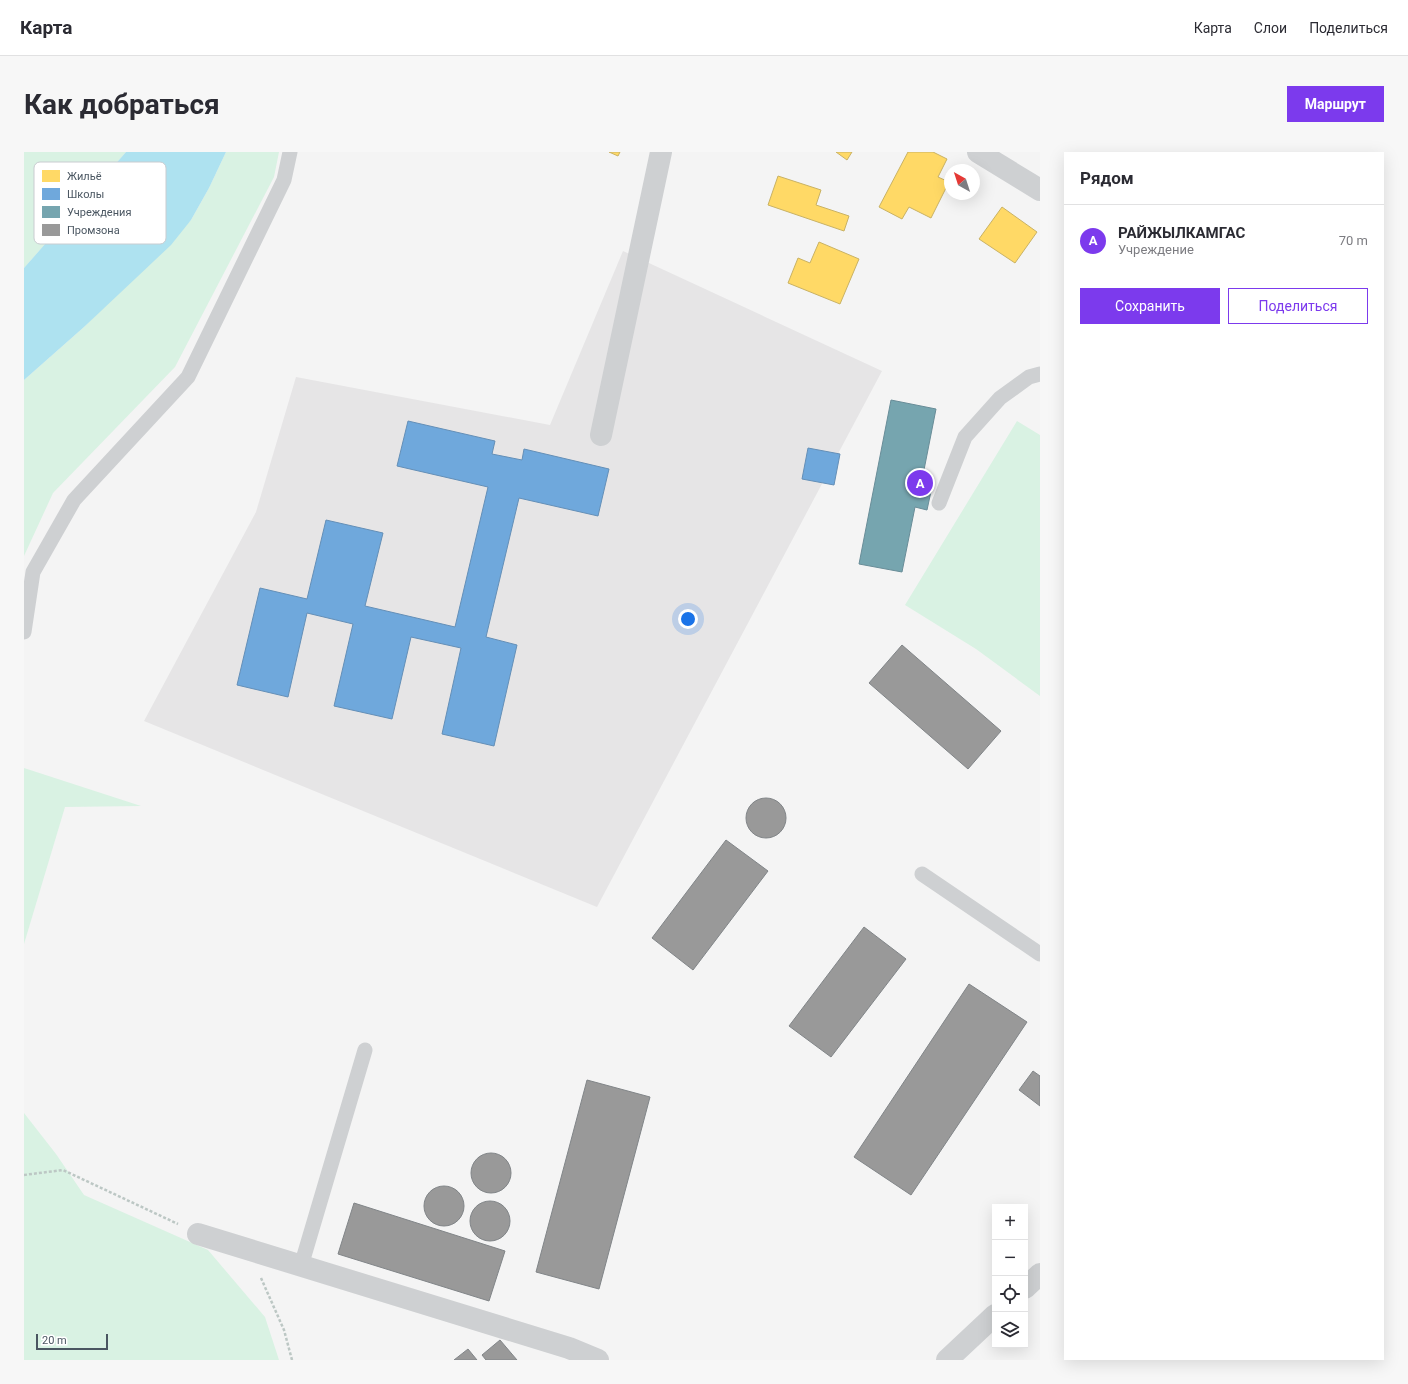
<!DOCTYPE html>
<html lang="ru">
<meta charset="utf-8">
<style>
body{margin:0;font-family:Roboto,sans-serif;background:#f7f7f7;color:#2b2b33}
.controls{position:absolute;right:12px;bottom:12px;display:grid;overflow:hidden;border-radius:0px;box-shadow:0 4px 16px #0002}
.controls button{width:36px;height:36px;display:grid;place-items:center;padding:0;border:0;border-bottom:1px solid #e1e1e2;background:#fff;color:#2b2b33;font:20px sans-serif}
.compass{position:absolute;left:920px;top:12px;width:36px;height:36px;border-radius:50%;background:#fff;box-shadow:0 4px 16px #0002;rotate:321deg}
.scale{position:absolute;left:12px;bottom:10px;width:72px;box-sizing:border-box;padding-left:4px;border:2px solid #4a5661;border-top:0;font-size:11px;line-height:14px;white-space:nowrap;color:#4a5661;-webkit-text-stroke:3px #fff;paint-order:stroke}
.you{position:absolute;left:664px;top:467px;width:14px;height:14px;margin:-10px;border:3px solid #fff;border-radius:50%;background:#1a73e8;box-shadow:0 0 0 6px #1a73e833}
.badge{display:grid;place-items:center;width:26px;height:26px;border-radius:50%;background:#7c3aed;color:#fff;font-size:13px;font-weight:700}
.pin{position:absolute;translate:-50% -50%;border:2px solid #fff;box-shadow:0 1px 4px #0006}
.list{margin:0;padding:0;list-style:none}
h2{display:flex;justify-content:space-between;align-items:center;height:52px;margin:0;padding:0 16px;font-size:17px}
h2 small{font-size:13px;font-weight:400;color:#7c7c81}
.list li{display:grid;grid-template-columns:26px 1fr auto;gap:12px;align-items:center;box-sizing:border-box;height:72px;padding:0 16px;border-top:1px solid #e1e1e2}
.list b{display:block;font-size:15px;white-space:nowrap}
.list p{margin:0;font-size:13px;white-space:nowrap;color:#7c7c81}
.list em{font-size:13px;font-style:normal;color:#7c7c81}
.actions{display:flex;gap:8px;padding:12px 16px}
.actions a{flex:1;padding:9px 0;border:1px solid #7c3aed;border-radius:0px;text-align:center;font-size:14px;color:#7c3aed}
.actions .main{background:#7c3aed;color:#fff}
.icon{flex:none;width:22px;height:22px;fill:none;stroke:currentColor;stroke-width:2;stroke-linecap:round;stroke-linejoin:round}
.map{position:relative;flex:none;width:1016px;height:1208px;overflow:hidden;border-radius:0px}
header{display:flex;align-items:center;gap:24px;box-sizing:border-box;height:56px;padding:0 20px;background:#fff;border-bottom:1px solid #e1e1e2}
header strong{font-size:19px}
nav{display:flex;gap:22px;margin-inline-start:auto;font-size:14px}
.intro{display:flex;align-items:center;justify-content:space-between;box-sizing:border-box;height:96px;padding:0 24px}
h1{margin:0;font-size:28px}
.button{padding:10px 18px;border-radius:0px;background:#7c3aed;color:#fff;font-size:14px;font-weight:700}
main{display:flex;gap:24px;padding:0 24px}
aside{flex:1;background:#fff;border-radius:0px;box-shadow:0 4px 16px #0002}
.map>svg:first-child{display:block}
</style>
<header>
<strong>Карта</strong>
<nav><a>Карта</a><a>Слои</a><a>Поделиться</a></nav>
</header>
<div class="intro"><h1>Как добраться</h1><a class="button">Маршрут</a></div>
<main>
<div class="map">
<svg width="1016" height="1208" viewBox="0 0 1016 1208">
<rect width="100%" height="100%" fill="#f4f4f4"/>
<path fill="#e6e5e6" d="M599,99l259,120 -285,536 -453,-186 112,-209 40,-135 254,48z"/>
<g fill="#d9f2e3">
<path d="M0,0h102l-102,116z"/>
<path d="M202,0h53l-5,25 -99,190 -122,126 -29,63v-176l60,-53 107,-107 18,-32z"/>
<path d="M993,269l23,14v261l-64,-47 -71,-44z"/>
<path d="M0,616l117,38 -76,1 -41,137z"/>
<path d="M0,961l32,41 28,41 124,55 57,67 14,43h-255z"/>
</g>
<path fill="#aee2f0" d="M102,0h100l-17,36 -18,32 -20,25 -87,82 -60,53v-112z"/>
<g fill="#ffd966" stroke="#c9b264">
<path d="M585,0h11l-2,4z"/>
<path d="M812,0h16l-5,8z"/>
<path d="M884,0h25l14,7 -9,18 11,5 -18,36 -22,-11 -7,12 -23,-12z"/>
<path d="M754,24l43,14 -5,15 33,11 -5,15 -76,-26z"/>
<path d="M978,55l35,25 -22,31 -36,-24z"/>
<path d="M795,90l40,17 -19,45 -52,-21 10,-25 12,5z"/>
</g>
<g fill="#6fa8dc" stroke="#648fb7">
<path d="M384,269l87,20 -3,13 30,6 2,-11 85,20 -11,47 -79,-18 -33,139 31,8 -23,101 -52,-12 19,-86 -50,-11 -19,82 -58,-13 19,-82 -46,-11 -19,84 -51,-12 23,-97 47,11 19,-79 57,13 -18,73 90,21 33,-140 -91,-21z"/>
<path d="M784,296l32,6 -6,31 -32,-6z"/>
</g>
<path fill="#76a5af" stroke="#698d98" d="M867,248l45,9 -14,71 11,2 -6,28 -12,-3 -13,65 -43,-8z"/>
<g fill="#999" stroke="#818588">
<path d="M878,493l99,86 -33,38 -99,-86z"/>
<circle cx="742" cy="666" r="20"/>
<path d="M702,688l42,31 -75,99 -41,-32z"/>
<path d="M840,775l42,32 -75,98 -42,-31z"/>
<path d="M945,832l58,38 -116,173 -57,-38z"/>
<path d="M1009,919l7,5v30l-21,-16z"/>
<path d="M563,928l63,17 -51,192 -63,-17z"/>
<circle cx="467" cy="1021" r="20"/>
<circle cx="420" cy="1054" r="20"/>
<circle cx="466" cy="1069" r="20"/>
<path d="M330,1051l151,48 -16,50 -151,-47z"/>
<path d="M476,1188l17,20h-31l-4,-5z"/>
<path d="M444,1197l9,11h-23z"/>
</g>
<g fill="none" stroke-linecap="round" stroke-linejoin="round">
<g stroke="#bcc7c4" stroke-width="2.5" stroke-dasharray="3 2" stroke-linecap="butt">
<path d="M0,1023l39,-5 115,54"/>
<path d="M237,1126l23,52 8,30"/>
</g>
<g stroke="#ced0d2" stroke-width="15">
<path d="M915,351l26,-66 35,-39 29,-21 11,-3"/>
<path d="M0,480l9,-60 41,-72 114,-123 96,-197 6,-28"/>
<path d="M898,722l118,80"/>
<path d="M277,1114l64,-216"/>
</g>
<g stroke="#ced0d2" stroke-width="22">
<path d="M954,0l62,38"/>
<path d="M577,283l60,-283"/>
<path d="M174,1082l371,114 29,12"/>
<path d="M1001,1136l15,-14"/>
<path d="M923,1208l48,-45"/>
</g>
</g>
<rect x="10" y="10" width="132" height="82" rx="6" fill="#fff" stroke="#c9ccd0" stroke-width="1"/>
<rect x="18" y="18" width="18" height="12" fill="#ffd966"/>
<rect x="18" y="36" width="18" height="12" fill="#6fa8dc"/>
<rect x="18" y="54" width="18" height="12" fill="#76a5af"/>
<rect x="18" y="72" width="18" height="12" fill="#999"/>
<g font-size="11" fill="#4a5661">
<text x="43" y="28">Жильё</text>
<text x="43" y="46">Школы</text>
<text x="43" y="64">Учреждения</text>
<text x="43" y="82">Промзона</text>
</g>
</svg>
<div class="controls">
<button>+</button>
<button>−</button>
<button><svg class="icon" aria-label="locate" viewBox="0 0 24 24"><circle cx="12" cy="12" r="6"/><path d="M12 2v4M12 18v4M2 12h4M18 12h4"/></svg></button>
<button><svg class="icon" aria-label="layers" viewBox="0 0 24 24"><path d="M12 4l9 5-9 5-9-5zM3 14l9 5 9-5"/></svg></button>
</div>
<svg class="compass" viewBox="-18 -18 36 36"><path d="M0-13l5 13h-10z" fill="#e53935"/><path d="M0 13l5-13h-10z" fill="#7c7c81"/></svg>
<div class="scale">20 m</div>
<div class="you"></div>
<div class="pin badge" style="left:896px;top:331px">A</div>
</div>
<aside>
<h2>Рядом<small></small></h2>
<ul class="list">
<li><span class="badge">A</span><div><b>РАЙЖЫЛКАМГАС</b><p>Учреждение</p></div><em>70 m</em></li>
</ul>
<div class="actions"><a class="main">Сохранить</a><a>Поделиться</a></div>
</aside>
</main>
